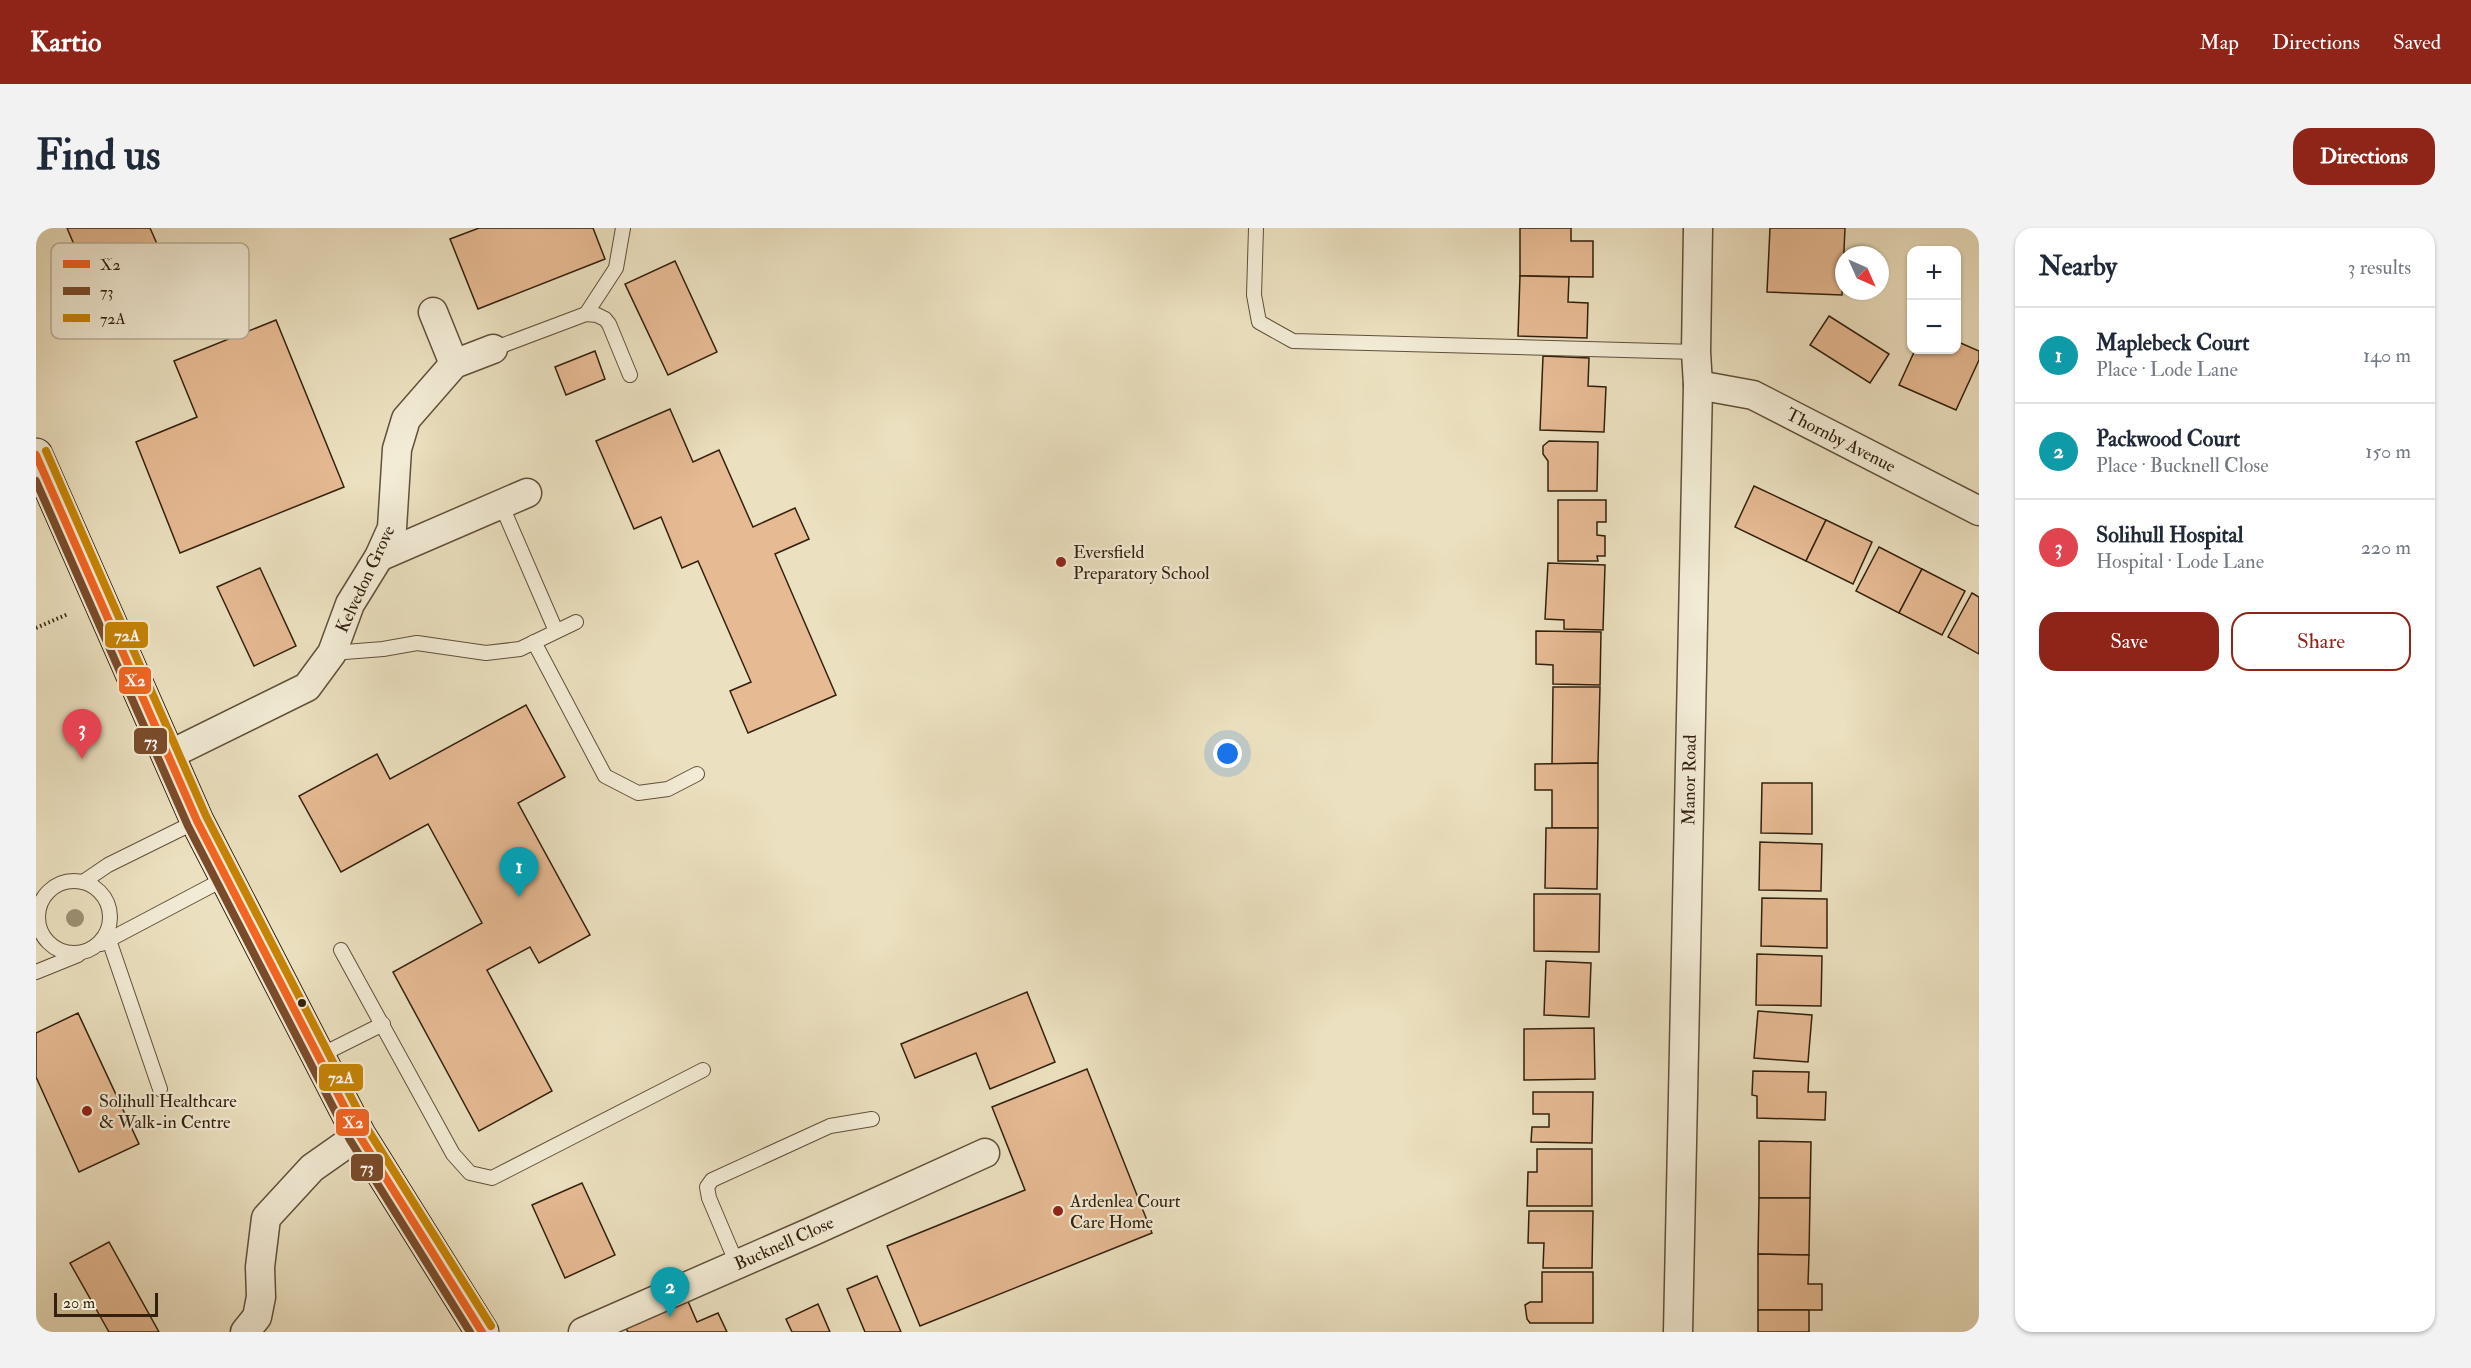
<!DOCTYPE html>
<meta charset="utf-8">
<style>
body{margin:0;font-family:"IM FELL Double Pica",serif;background:#f2f2f3;color:#1f2937}
.controls{position:absolute;right:18px;top:18px;display:grid;overflow:hidden;border-radius:12px;box-shadow:0 2px 4px #0004}
.controls button{width:54px;height:54px;display:grid;place-items:center;padding:0;border:0;border-bottom:2px solid #e0e1e3;background:#fff;color:#1f2937;font:30px sans-serif}
.compass{position:absolute;left:1799px;top:18px;width:54px;height:54px;border-radius:50%;background:#fff;box-shadow:0 2px 4px #0004;rotate:135deg}
.scale{position:absolute;left:18px;bottom:15px;width:104px;box-sizing:border-box;padding-left:6px;border:3px solid #33200e;border-top:0;font-size:16px;line-height:21px;white-space:nowrap;color:#33200e;-webkit-text-stroke:4px #f2ebd5;paint-order:stroke}
.you{position:absolute;left:1192px;top:526px;width:21px;height:21px;margin:-15px;border:4px solid #fff;border-radius:50%;background:#1a73e8;box-shadow:0 0 0 9px #1a73e833}
.badge{display:grid;place-items:center;width:39px;height:39px;border-radius:50%;background:#8f2418;color:#fff;font-size:20px;font-weight:700}
.pin{position:absolute;translate:-50% -50px;filter:drop-shadow(0 2px 3px #0008)}
.pin::after{content:'';position:absolute;top:32px;width:21px;height:18px;background:inherit;clip-path:polygon(0 0,100% 0,50% 100%)}
.list{margin:0;padding:0;list-style:none}
h2{display:flex;justify-content:space-between;align-items:center;height:78px;margin:0;padding:0 24px;font-size:26px}
h2 small{font-size:20px;font-weight:400;color:#747a83}
.list li{display:grid;grid-template-columns:39px 1fr auto;gap:18px;align-items:center;box-sizing:border-box;height:96px;padding:0 24px;border-top:2px solid #e0e1e3}
.list b{display:block;font-size:22px;white-space:nowrap}
.list p{margin:0;font-size:20px;white-space:nowrap;color:#747a83}
.list em{font-size:20px;font-style:normal;color:#747a83}
.actions{display:flex;gap:12px;padding:18px 24px}
.actions a{flex:1;padding:14px 0;border:2px solid #8f2418;border-radius:18px;text-align:center;font-size:21px;color:#8f2418}
.actions .main{background:#8f2418;color:#fff}
.map{position:relative;flex:none;width:1943px;height:1104px;overflow:hidden;border-radius:18px}
header{display:flex;align-items:center;gap:36px;box-sizing:border-box;height:84px;padding:0 30px;background:#8f2418;color:#fff}
header strong{font-size:28px}
nav{display:flex;gap:33px;margin-inline-start:auto;font-size:21px}
.intro{display:flex;align-items:center;justify-content:space-between;box-sizing:border-box;height:144px;padding:0 36px}
h1{margin:0;font-size:42px}
.button{padding:15px 27px;border-radius:18px;background:#8f2418;color:#fff;font-size:21px;font-weight:700}
main{display:flex;gap:36px;padding:0 36px}
aside{flex:1;background:#fff;border-radius:18px;box-shadow:0 2px 4px #0004}
.map>svg:first-child{display:block}
</style>
<header>
<strong>Kartio</strong>
<nav><a>Map</a><a>Directions</a><a>Saved</a></nav>
</header>
<div class="intro"><h1>Find us</h1><a class="button">Directions</a></div>
<main>
<div class="map">
<svg width="1943" height="1104" viewBox="0 0 1943 1104">
<rect width="100%" height="100%" fill="#ebe0bf"/>
<filter id="stains"><feTurbulence type="fractalNoise" baseFrequency=".00333" numOctaves="4"/><feColorMatrix values="0 0 0 0 .2 0 0 0 0 .09 0 0 0 0 .02 0 0 0 .5 -.17"/></filter>
<radialGradient id="worn" r=".72"><stop offset=".6" stop-color="#630" stop-opacity="0"/><stop offset="1" stop-color="#630" stop-opacity=".3"/></radialGradient>
<g fill="#e6ba93" stroke="#33200e" stroke-width="1.5">
<path d="M31,0h83l26,59 -71,31z"/>
<path d="M443,0h114l12,31 -127,50 -28,-70z"/>
<path d="M1484,0h51v13h22v36l-73,-1z"/>
<path d="M1734,0h75l-3,67 -75,-3z"/>
<path d="M639,33l42,91 -49,23 -43,-91z"/>
<path d="M1484,48l49,1 -1,25 20,1 -1,35 -69,-2z"/>
<path d="M1793,88l60,38 -19,29 -60,-38z"/>
<path d="M240,92l68,167 -164,66 -44,-111 61,-25 -23,-56z"/>
<path d="M1920,113l23,10v9l-23,50 -57,-25 16,-35h41z"/>
<path d="M559,123l10,28 -39,16 -11,-28z"/>
<path d="M1507,128l46,2 -1,28 18,1 -2,45 -64,-2z"/>
<path d="M634,181l23,53 26,-12 34,77 42,-19 14,31 -34,15 61,141 -88,38 -18,-42 21,-9 -53,-121 -16,7 -21,-51 -27,12 -38,-88z"/>
<path d="M1513,213l49,1 -1,49h-49v-30l-5,-7v-8z"/>
<path d="M1718,258l72,34 -20,41 -71,-34z"/>
<path d="M1522,272h48v22h-9v13l8,1v20h-8l1,5h-40z"/>
<path d="M1790,292l46,22 -19,42 -47,-23z"/>
<path d="M1843,319l43,22 -23,44 -43,-22z"/>
<path d="M1512,335l57,2 -2,65 -39,-1v-9l-19,-1z"/>
<path d="M224,340l36,78 -42,20 -37,-79z"/>
<path d="M1886,341l43,22 -23,44 -43,-22z"/>
<path d="M1936,365l7,4v57l-31,-17z"/>
<path d="M1500,403l65,1 -1,53 -47,-1v-19l-17,-1z"/>
<path d="M1517,459h47l-2,76 -46,1z"/>
<path d="M490,477l39,72 -47,26 72,132 -51,28 -9,-16 -43,23 65,121 -73,40 -86,-159 89,-49 -54,-99 -87,48 -42,-76 78,-42 13,25z"/>
<path d="M1562,535v65h-46v-38h-17v-26z"/>
<path d="M1726,555h50v51l-51,-1z"/>
<path d="M1510,600h52l-1,61 -52,-1z"/>
<path d="M1724,614l62,2 -1,47 -62,-1z"/>
<path d="M1498,666h66l-1,58 -65,-1z"/>
<path d="M1726,670l65,1v49l-66,-2z"/>
<path d="M1721,726l65,2 -1,50 -65,-1z"/>
<path d="M1510,733l45,2 -2,54 -45,-2z"/>
<path d="M991,764l28,70 -65,27 -14,-36 -61,25 -14,-34z"/>
<path d="M1722,783l54,4 -4,47 -54,-4z"/>
<path d="M42,785l61,131 -60,28 -43,-95v-44z"/>
<path d="M1558,800l1,51 -71,1v-51z"/>
<path d="M1051,841l65,164 -232,93 -33,-80 138,-56 -33,-83z"/>
<path d="M1717,843l56,1 -1,20h18l-1,28 -68,-2v-22l-5,-1z"/>
<path d="M1497,864h60l-1,51 -61,-1 1,-15h17v-13h-16z"/>
<path d="M1723,913l52,1 -1,56h-51z"/>
<path d="M1501,921h55v57h-65l1,-34h9z"/>
<path d="M546,955l33,72 -50,23 -33,-73z"/>
<path d="M1723,970h51l-1,57 -51,-1z"/>
<path d="M1493,983h64l-1,57h-49l1,-25h-16z"/>
<path d="M73,1014l50,90h-50l-39,-69z"/>
<path d="M1722,1026l51,1 -1,29h14v26h-64z"/>
<path d="M1506,1044h51v51h-63l-3,-4 -2,-14 5,-3h12z"/>
<path d="M841,1048l24,56h-36l-18,-43z"/>
<path d="M651,1071l10,23 21,-9 9,19h-99l-3,-5z"/>
<path d="M782,1076l12,28h-38l-6,-13z"/>
<rect x="1722" y="1082" width="51" height="22"/>
</g>
<g fill="none" stroke-linecap="round" stroke-linejoin="round">
<g stroke="#61503a" stroke-width="16">
<g id="service">
<path d="M1220,0l-2,67 5,27 34,19 403,11"/>
<path d="M550,86l30,-46 7,-40"/>
<path d="M457,121l93,-35 11,1 8,4 4,5 21,51"/>
<path d="M465,276l55,127"/>
<path d="M498,414l71,134 33,17 30,-4 29,-15"/>
<path d="M296,425l51,-4 34,-6 69,10 34,-4 56,-27"/>
<circle cx="38" cy="689" r="36"/>
<path d="M47,654l25,-17 89,-44"/>
<path d="M73,712l51,149"/>
<path d="M65,716l125,-66"/>
<path d="M305,722l112,204 17,19 22,5 211,-108"/>
<path d="M0,744l42,-17"/>
<path d="M283,828l64,-32"/>
<path d="M701,1036l-28,-66 -2,-11 5,-7 118,-54 42,-7"/>
</g>
</g>
<g stroke="#61503a" stroke-width="31">
<g id="minor">
<path d="M397,84l21,52"/>
<path d="M1662,157l55,10 226,116"/>
<path d="M343,329l148,-64"/>
<path d="M133,527l138,-68 25,-34 18,-49 29,-47 13,-29 5,-79 9,-30 48,-55 39,-15"/>
<path d="M209,1104l12,-15 4,-20 -1,-30 6,-49 46,-50 47,-33"/>
<path d="M547,1104l228,-100 174,-79"/>
<path d="M1642,1104l20,-947 -2,-33 2,-124"/>
</g>
</g>
<g stroke="#33200e" stroke-width="35">
<path id="secondary" d="M0,227l161,366 162,314 123,197"/>
</g>
<path stroke="#33200e" stroke-width="4" stroke-dasharray="1.5 3" stroke-linecap="butt" d="M0,400l32,-14"/>
<use href="#service" stroke="#f2ebd5" stroke-width="14"/>
<use href="#minor" stroke="#f2ebd5" stroke-width="28"/>
<use href="#secondary" stroke="#f2ebd5" stroke-width="33"/>
<g stroke="#f2ebd5" stroke-width="12">
<path id="bus-1" d="M0,227l161,366 162,314 123,197"/>
</g>
<g stroke="#f2ebd5" stroke-width="12">
<path id="bus-2" d="M0,253l152,345 162,314 120,192"/>
</g>
<g stroke="#f2ebd5" stroke-width="12">
<path id="bus-3" d="M10,223l160,365 162,314 123,196"/>
</g>
<use href="#bus-1" stroke="#f26522" stroke-width="8"/>
<use href="#bus-2" stroke="#7a4b2a" stroke-width="8"/>
<use href="#bus-3" stroke="#c68404" stroke-width="8"/>
</g>
<circle fill="#9b9174" cx="39" cy="690" r="9"/>
<g fill="#8f2418" stroke="#f2ebd5" stroke-width="2">
<circle cx="1025" cy="334" r="6"/>
<circle cx="51" cy="883" r="6"/>
<circle cx="1022" cy="983" r="6"/>
</g>
<circle fill="#33200e" stroke="#f2ebd5" stroke-width="2" cx="266" cy="775" r="5"/>
<g text-anchor="middle" stroke-width="4.5" stroke-linejoin="round" paint-order="stroke">
<g font-size="18" fill="#33200e" stroke="#f2ebd5">
<text transform="translate(1805 212) rotate(27)" y="6">Thornby Avenue</text>
<text transform="translate(329 351) rotate(-65)" y="6">Kelvedon Grove</text>
<text transform="translate(1653 552) rotate(-89)" y="6">Manor Road</text>
<text transform="translate(748 1015) rotate(-24)" y="6">Bucknell Close</text>
</g>
<g font-size="18" fill="#33200e" stroke="#f2ebd5" text-anchor="start">
<text x="1037" y="330">Eversfield<tspan x="1037" dy="21">Preparatory School</tspan></text>
<text x="63" y="879">Solihull Healthcare<tspan x="63" dy="21">&amp; Walk-in Centre</tspan></text>
<text x="1034" y="979">Ardenlea Court<tspan x="1034" dy="21">Care Home</tspan></text>
</g>
</g>
<rect x="15" y="15" width="198" height="96" rx="9" fill="#f2ebd5" stroke="#b9ae99" stroke-width="1.5"/>
<rect x="27" y="32" width="27" height="8" fill="#f26522"/>
<rect x="27" y="59" width="27" height="8" fill="#7a4b2a"/>
<rect x="27" y="86" width="27" height="8" fill="#c68404"/>
<g font-size="16" fill="#33200e">
<text x="64" y="42">X2</text>
<text x="64" y="69">73</text>
<text x="64" y="96">72A</text>
</g>
<g stroke="#f2ebd5" stroke-width="2">
<rect x="68" y="393" width="45" height="28" rx="6" fill="#c68404"/>
<rect x="82" y="438" width="34" height="29" rx="6" fill="#f26522"/>
<rect x="97" y="499" width="35" height="28" rx="6" fill="#7a4b2a"/>
<rect x="282" y="835" width="46" height="29" rx="6" fill="#c68404"/>
<rect x="299" y="880" width="35" height="29" rx="6" fill="#f26522"/>
<rect x="314" y="925" width="34" height="29" rx="6" fill="#7a4b2a"/>
</g>
<g font-size="16" text-anchor="middle" font-weight="bold" fill="#fff">
<text x="91" y="413">72A</text>
<text x="99" y="458">X2</text>
<text x="115" y="519">73</text>
<text x="305" y="855">72A</text>
<text x="317" y="900">X2</text>
<text x="331" y="945">73</text>
</g>
<rect width="100%" height="100%" filter="url(#stains)"/>
<rect width="100%" height="100%" fill="url(#worn)"/>
</svg>
<div class="controls">
<button>+</button>
<button>−</button>
</div>
<svg class="compass" viewBox="-18 -18 36 36"><path d="M0-13l5 13h-10z" fill="#e53935"/><path d="M0 13l5-13h-10z" fill="#747a83"/></svg>
<div class="scale">20 m</div>
<div class="you"></div>
<div class="pin badge" style="left:483px;top:669px;background:#0f9aa8">1</div>
<div class="pin badge" style="left:634px;top:1089px;background:#0f9aa8">2</div>
<div class="pin badge" style="left:46px;top:531px;background:#e0444e">3</div>
</div>
<aside>
<h2>Nearby<small>3 results</small></h2>
<ul class="list">
<li><span class="badge" style="background:#0f9aa8">1</span><div><b>Maplebeck Court</b><p>Place · Lode Lane</p></div><em>140 m</em></li>
<li><span class="badge" style="background:#0f9aa8">2</span><div><b>Packwood Court</b><p>Place · Bucknell Close</p></div><em>150 m</em></li>
<li><span class="badge" style="background:#e0444e">3</span><div><b>Solihull Hospital</b><p>Hospital · Lode Lane</p></div><em>220 m</em></li>
</ul>
<div class="actions"><a class="main">Save</a><a>Share</a></div>
</aside>
</main>
